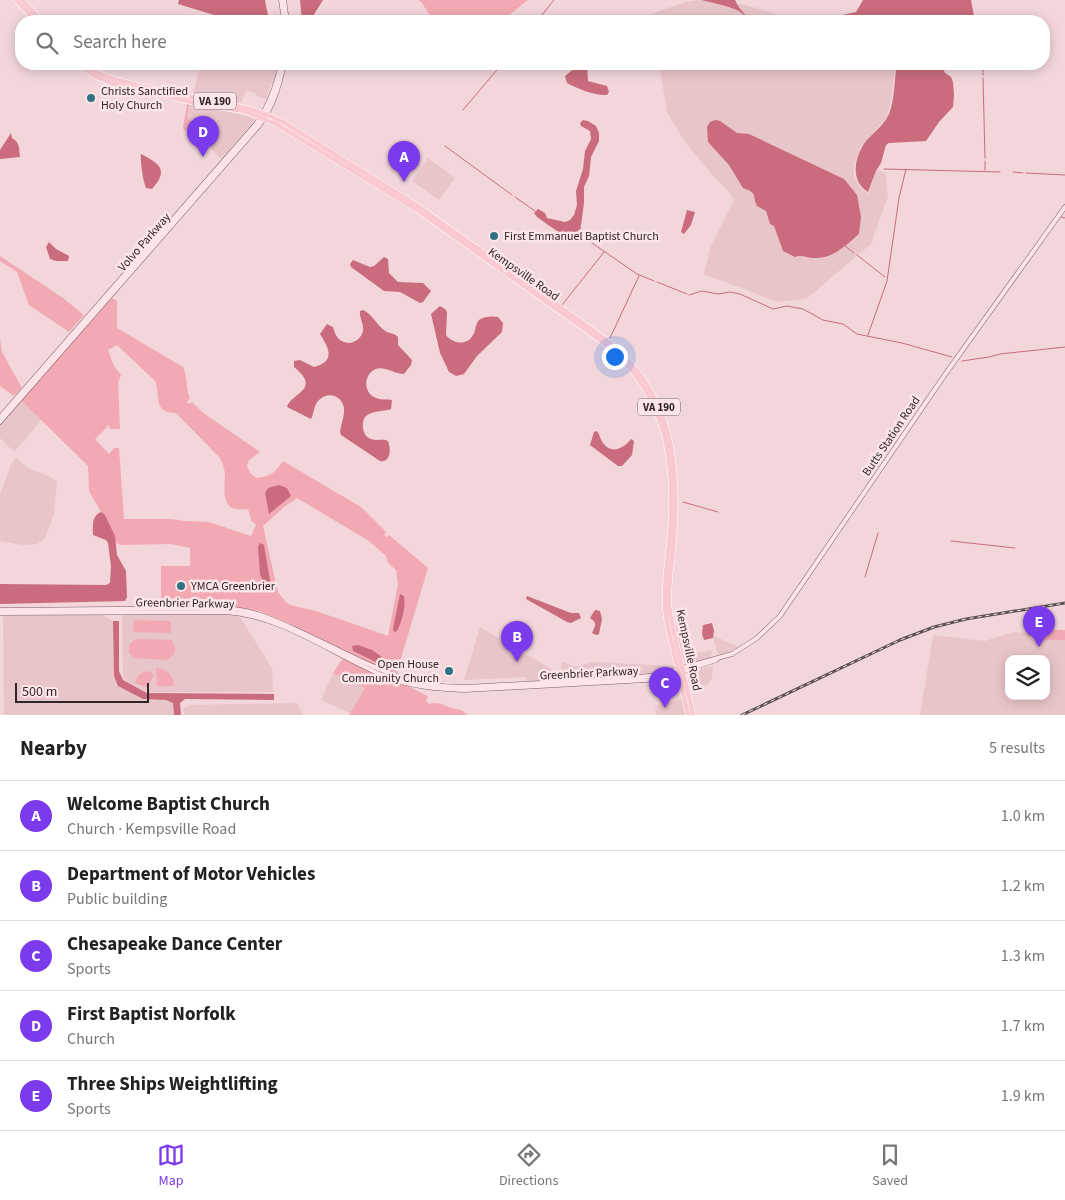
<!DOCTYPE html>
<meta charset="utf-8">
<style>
body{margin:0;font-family:"Source Sans 3",sans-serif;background:#f2f2f2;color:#222}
.controls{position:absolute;right:15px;bottom:15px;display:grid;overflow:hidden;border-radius:10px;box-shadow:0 2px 12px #0003}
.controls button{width:45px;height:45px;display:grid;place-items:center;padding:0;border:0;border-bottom:1px solid #e0e0e0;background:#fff;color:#222;font:25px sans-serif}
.scale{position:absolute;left:15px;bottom:12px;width:134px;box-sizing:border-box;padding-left:5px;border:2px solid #302627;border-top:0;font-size:14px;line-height:18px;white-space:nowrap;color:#302627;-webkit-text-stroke:4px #fce5e8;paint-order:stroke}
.you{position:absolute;left:614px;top:356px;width:18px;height:18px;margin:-12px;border:4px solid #fff;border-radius:50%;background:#1a73e8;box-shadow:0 0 0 8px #1a73e833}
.badge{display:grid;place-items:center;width:32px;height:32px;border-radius:50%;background:#7c3aed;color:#fff;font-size:16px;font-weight:700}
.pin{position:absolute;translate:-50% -41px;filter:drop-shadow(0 1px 2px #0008)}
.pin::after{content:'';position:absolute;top:26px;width:18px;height:15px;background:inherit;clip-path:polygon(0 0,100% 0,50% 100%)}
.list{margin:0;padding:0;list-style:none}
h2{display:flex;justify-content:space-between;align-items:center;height:65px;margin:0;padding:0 20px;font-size:21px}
h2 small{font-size:16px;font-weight:400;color:#767676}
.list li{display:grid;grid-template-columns:32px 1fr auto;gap:15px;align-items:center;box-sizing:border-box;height:70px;padding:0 20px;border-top:1px solid #e0e0e0}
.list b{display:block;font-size:19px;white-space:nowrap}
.list p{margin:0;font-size:16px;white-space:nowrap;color:#767676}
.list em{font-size:16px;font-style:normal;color:#767676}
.icon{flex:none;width:28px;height:28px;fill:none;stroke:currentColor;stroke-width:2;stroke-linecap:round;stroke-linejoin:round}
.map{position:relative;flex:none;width:1065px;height:715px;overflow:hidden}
.search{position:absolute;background:#fff;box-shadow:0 2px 12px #0003;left:15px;right:15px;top:15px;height:55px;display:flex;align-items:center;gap:12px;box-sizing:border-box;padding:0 18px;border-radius:20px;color:#767676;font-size:19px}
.sheet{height:415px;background:#fff}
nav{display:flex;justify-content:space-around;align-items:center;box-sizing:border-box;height:70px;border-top:1px solid #e0e0e0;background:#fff;font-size:14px;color:#767676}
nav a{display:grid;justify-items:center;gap:2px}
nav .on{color:#7c3aed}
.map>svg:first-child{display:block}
</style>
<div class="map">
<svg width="1065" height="715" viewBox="0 0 1065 715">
<rect width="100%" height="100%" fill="#f2d6da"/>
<g fill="#e8c5c9" fill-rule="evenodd">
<path d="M698,0l44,4 47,14 1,3h-138l-1,-7 35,-12z"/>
<path d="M201,64h62l15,6 -4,12 -4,3 -3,14 -11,-3 -1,-3 -9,-2 -5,12 -48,-10z"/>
<path d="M659,64h237l-4,31 -5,22 -26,29 -7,19v11l6,11 8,7 9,-24 8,2 3,24 -17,48 -65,55 -28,3 -74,-28 6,-26 24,-48 -5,-8 -21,-22 -25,-31 -16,-27z"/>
<path d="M189,104l38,7 26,7 1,3 -33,38 -22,-22v-12l4,-3 -2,-1 -2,2 -10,-3 -2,-2z"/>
<path d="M428,158l27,20 -16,22 -27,-19z"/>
<path d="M21,400l21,19 -28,33 -14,-14v-14z"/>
<path d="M16,458l12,10 25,10 4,5 -3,31 -9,24 -8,6 -15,1 -22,-4v-47l12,-32z"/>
<path d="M162,613l76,1 34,54 1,24h-126l-21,-11 -3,-5 -1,-62z"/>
<path d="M101,614l12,7 1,55 29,23 23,1 7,3 1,12h-170l-1,-99z"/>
<path d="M686,623l7,31 19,-4 -1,8 -24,6 -4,-2 -8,-36z"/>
<path d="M480,627l80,47 2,-13 13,6 18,-5 81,4v1l-1,2 -28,6 -100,6h-18l-1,-4 -62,3z"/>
<path d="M1013,632l52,4v79h-145l13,-80 52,6zM1009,659h37v37h-37z"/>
<path d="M714,636l25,11 -19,8 -2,-1 -4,-12z"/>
<path d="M713,666l-1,12 -5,7 -17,2 -2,-11 1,-4z"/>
<path d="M333,673l32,15 -15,25 -29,-13z"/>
<path d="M683,699l4,16h-30l-2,-9z"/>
<path d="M297,703l6,12h-119l-1,-6 7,-4z"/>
</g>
<g fill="#f3a9b4" fill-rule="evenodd">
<path d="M418,0h110l-23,18 -2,3h-69l-13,-19z"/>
<path d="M187,104l2,1 -2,11 2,4 10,3 1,-2 3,1 -4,3 -4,10 -11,-5 -1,-2z"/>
<path d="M0,256l63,42 21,17 -15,17 -40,-27 -12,-33 -17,-11z"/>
<path d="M112,298l5,3v27l66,39c5,9 2,21 7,31l-3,4 2,2 3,-2 10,10 58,40 -11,8 -2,6 3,7 6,5c14,-1 19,-5 27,-17l78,46 25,25 -2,3 3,2 2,-2 39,33 -32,107 -113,-54 -24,-10 -30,-4h-68v-41h29v-18l-19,-4 -50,1 -5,-2 -11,-28 -4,-3 -12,-21 -1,-25 -67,-66zM117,345l38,36c6,14 -3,32 21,32l44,45c2,5 4,10 5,15 0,10 -4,29 7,35 5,2 11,1 16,1l3,11 5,5 -5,11 -42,-14 -24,-1 -13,-2h-48l-5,-71h-5l-5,6 -14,-15 14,-14 1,4h10l-2,-47 3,-7 -7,-9 -6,-16zM297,498l72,43 17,15 2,7 8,7 2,14 -10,52 -72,-25 -26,-6 -5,-4 -7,-9 -15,-66 21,-19z"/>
<path d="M0,339l2,13 20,36 -8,8 -14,-10z"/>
<path d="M134,620l37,1v12l-38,-1z"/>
<path d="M1044,630h21v10h-20l-19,-5 3,-2z"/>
<path d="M138,639l35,1 -1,2 3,5 -1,7 -7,6 -33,-2 -5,-5v-8l5,-5z"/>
<path d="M343,658l37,18 30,11 17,9 1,1 -2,4 3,3c11,-4 21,6 33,6l5,5h-118l16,-27 -32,-15z"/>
<path d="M156,668c11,1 18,7 18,18h-17z"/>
<path d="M147,671l7,3 -6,14 -13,-5c2,-8 5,-10 12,-12z"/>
</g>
<g fill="#ca6c7d">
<path d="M179,0h86l4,21h-35l-56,-17z"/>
<path d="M300,0h23l-13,21h-8z"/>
<path d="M701,0h34c6,12 13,21 27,20l1,1c-15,0 -13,-2 -24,-10 -4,-3 -32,-10 -38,-11z"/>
<path d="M863,0h108l4,21h-93l-1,-5 -5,5h-76l24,-2 32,-7z"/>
<path d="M577,64h10l1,17 19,5 2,6 -2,3c-11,1 -29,-6 -40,-12l-2,-7 11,-9z"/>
<path d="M897,64h71l-8,3 -15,1 -1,4 7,5 2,5 1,13 -1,12 -14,15 -13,19 -37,2 -3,2 -5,18 -5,8 -8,21c-18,-11 -14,-35 -2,-51 8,-9 18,-16 23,-27 6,-15 5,-34 8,-50z"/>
<path d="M583,120l5,1 8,5 3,7v8l-8,16 -2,19 -5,11v16l-4,30 -2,4c-15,1 -29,-12 -41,-20l-3,-4 4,-4 7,4 2,5 18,4 5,-2 4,-5 3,-10 -1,-14 7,-22 2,-18 6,-12 -1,-8 -9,-5 -1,-3z"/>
<path d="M715,120l5,1 17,12 12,1 95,45 13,16 4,22 -2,17c-13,11 -26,25 -45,24 -7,0 -13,-4 -19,-1l-12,-6 -9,-25 -4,-2 -4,-13 -9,-5c-5,-11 1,-13 -14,-18l-14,-23 -21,-23 -1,-15 3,-5z"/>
<path d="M11,133l1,5c8,4 7,11 8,19l-20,2v-9z"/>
<path d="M141,154c19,10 28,16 11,35l-6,-1c-3,-7 -6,-27 -5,-34z"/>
<path d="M687,210l8,2 -4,13 -7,9 -3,-2z"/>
<path d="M49,242l7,7 13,7 -1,5h-12l-6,-2 -4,-12z"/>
<path d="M384,257l4,2 1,14 9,9 25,1 8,8 -8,11 -3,1 -20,-11 -16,-1 -33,-24 -1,-3 3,-4 17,7 4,-1z"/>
<path d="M440,306l5,3 2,3 -1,23c7,9 21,11 27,0 3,-4 2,-11 6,-15 5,-4 13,-4 19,-3l5,6 -1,9 -25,24 -13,18 -8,2 -7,-4 -9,-19 -9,-39z"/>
<path d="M363,310c9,4 13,14 21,20 4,4 9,2 14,7v8l14,15 -1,5 -7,9c-9,0 -20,-8 -28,-5 -13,5 -13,24 0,29 4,2 11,1 16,2l-1,9c-12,4 -30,0 -28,19 1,5 2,8 6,10 6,4 13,0 19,3 3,8 3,22 -8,20l-39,-26 -1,-3c1,-8 5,-17 4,-24 -2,-13 -17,-17 -25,-8 -5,4 -5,13 -8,19l-24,-12c5,-15 35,-17 7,-40v-6l6,-1 14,7c23,-6 14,-20 6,-33l7,-10 6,3c1,3 2,8 5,11 8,9 22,5 25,-7 1,-8 -4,-13 -3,-20z"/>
<path d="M597,431c3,4 3,8 6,12 9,12 21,5 28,-4l3,2 -2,14 -10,11h-4l-28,-21 4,-13z"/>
<path d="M279,485l8,3 4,8 -22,18 -4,-21 3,-5z"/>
<path d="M101,512l4,3 10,21 2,19 9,16 1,26 -2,4 -125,3v-20l106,1 4,-2 1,-17 -3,-23 -2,-3 -13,-5c0,-8 -2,-19 8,-23z"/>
<path d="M260,543l4,2 7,42 -2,3 -4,-3 -5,-13 -2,-27z"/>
<path d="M400,594l4,2c2,11 -2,25 -7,35l-3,1 -1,-3z"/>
<path d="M527,596l44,17h8l2,5 -10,5 -4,-1 -41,-23z"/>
<path d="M595,610l5,1 2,8 -3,15 -3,1 -4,-2c4,-8 5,-10 -2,-15z"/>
<path d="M113,621h6v50l4,9 24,13 127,1v6l-89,-1 -5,4 1,12h-7l-1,-12 -7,-3 -23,-1 -25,-13 -4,-10z"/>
<path d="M712,623l2,8 -1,7 -9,2 -2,-6 1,-9z"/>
<path d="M358,645l14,5 17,12v4h-5l-31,-15 -1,-5z"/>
</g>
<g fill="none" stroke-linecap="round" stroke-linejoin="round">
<g stroke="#ca6c7d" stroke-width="1">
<path d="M537,21l17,-21"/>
<path d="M983,64v11"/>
<path d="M983,78l2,80"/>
<path d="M463,110l39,-46"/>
<path d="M445,146l67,49"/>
<path d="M985,161v9"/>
<path d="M884,169l116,3"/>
<path d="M1013,172l10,1"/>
<path d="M1026,173l39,2"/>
<path d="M515,197l20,14"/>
<path d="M1061,217l4,1"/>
<path d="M580,235l10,6"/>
<path d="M592,243l45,31 17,7"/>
<path d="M845,246l9,7"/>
<path d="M857,255l28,22"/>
<path d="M657,282l30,12"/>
<path d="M689,295l13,-4 16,3 12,-2 10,2 33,15 14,-3 16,3 20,11 20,4 14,10 45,9 50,14"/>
<path d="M562,305l42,-53"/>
<path d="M868,335l19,-54 12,-83 7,-29"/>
<path d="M610,338l29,-62"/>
<path d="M962,361l27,-4 11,-3 65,-7"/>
<path d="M683,502l35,10"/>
<path d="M951,541l64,7"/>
<path d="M865,577l13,-44"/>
</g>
<g stroke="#775f62" stroke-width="5">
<g id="secondary">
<path d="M281,0l3,21"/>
<path d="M284,0l3,21"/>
<path d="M0,417l255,-292c14,-18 21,-39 26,-61"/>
<path d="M0,422l258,-295c15,-19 21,-40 26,-63"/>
<path d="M0,610l222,-2c30,1 53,12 79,24 55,25 102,57 165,55l165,-9 26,-3 75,-21 25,-16 23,-22 164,-240 121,-169"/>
<path d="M0,613l222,-1c61,2 111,44 167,66 25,9 49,11 76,12l181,-10 30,-6 40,-14"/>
</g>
</g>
<g stroke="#fff" stroke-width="5.5">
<g id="primary">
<path d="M16,0l20,21"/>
<path d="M22,0l20,21"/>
<path d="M76,64l20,13 18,7 90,21 40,6 32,13 141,86 184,131c65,50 75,117 69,194 -2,23 -6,46 -5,68 0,16 4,31 8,45 5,23 10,45 15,67"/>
<path d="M83,64c19,14 41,18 64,23 20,5 40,9 60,13 27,5 51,9 76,22l135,84 186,132c66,51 76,119 70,198 -1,22 -6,45 -5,68 1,14 5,27 8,41 5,23 11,47 16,70"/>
</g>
</g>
<use href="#secondary" stroke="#fce4e8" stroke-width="4"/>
<use href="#primary" stroke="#fac8d0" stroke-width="4.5"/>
<g stroke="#5f5152" stroke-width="3">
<path id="rail" d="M742,715l158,-75 34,-13 32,-8 99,-16"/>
</g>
<use href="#rail" stroke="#fce5e8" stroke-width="1" stroke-dasharray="4" stroke-linecap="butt"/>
</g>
<g fill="#307284" stroke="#fce5e8" stroke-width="2">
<circle cx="91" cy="98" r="5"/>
<circle cx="494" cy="236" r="5"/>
<circle cx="181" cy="586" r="5"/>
<circle cx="449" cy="671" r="5"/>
</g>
<g text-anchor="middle" stroke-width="5" stroke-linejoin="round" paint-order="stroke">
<g fill="#fce5e8" stroke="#6d5f61" stroke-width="1">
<rect x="194" y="92.5" width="42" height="17" rx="4"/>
<rect x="638" y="398.5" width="42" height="17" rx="4"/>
</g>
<g font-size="11" font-weight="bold" fill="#302627">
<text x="215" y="105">VA 190</text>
<text x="659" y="411">VA 190</text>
</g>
<g font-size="12" fill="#302627" stroke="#fce5e8" text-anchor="start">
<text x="101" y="95">Christs Sanctified<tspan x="101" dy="14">Holy Church</tspan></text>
<text x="504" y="240">First Emmanuel Baptist Church</text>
<text x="191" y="590">YMCA Greenbrier</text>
<text x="439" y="668" text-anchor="end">Open House<tspan x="439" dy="14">Community Church</tspan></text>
</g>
<g font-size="12" fill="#302627" stroke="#fce5e8">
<text transform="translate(144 242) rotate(-49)" y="4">Volvo Parkway</text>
<text transform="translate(524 274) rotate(35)" y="4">Kempsville Road</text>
<text transform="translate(891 436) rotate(-56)" y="4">Butts Station Road</text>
<text transform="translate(185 603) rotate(1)" y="4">Greenbrier Parkway</text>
<text transform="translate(689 650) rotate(78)" y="4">Kempsville Road</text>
<text transform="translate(589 673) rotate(-3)" y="4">Greenbrier Parkway</text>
</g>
</g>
</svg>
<div class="controls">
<button><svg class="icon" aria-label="layers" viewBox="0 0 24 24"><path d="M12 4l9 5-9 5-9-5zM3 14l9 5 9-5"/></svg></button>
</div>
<div class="scale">500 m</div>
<div class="you"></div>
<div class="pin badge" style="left:404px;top:182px">A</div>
<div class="pin badge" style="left:517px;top:662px">B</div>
<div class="pin badge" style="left:665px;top:708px">C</div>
<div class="pin badge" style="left:203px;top:157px">D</div>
<div class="pin badge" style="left:1039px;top:647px">E</div>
<div class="search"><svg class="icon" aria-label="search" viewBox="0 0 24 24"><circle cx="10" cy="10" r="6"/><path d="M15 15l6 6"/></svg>Search here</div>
</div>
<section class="sheet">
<h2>Nearby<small>5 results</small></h2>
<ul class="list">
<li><span class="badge">A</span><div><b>Welcome Baptist Church</b><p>Church · Kempsville Road</p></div><em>1.0 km</em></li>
<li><span class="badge">B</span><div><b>Department of Motor Vehicles</b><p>Public building</p></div><em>1.2 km</em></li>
<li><span class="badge">C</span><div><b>Chesapeake Dance Center</b><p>Sports</p></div><em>1.3 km</em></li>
<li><span class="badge">D</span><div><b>First Baptist Norfolk</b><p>Church</p></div><em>1.7 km</em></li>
<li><span class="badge">E</span><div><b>Three Ships Weightlifting</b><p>Sports</p></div><em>1.9 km</em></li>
</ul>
</section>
<nav>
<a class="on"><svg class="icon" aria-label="map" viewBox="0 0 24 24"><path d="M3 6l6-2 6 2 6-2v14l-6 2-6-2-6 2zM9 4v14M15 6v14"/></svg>Map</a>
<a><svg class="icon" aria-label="directions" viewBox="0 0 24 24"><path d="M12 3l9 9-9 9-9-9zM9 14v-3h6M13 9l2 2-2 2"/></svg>Directions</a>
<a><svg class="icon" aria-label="saved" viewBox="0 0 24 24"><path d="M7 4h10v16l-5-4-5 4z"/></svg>Saved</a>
</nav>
